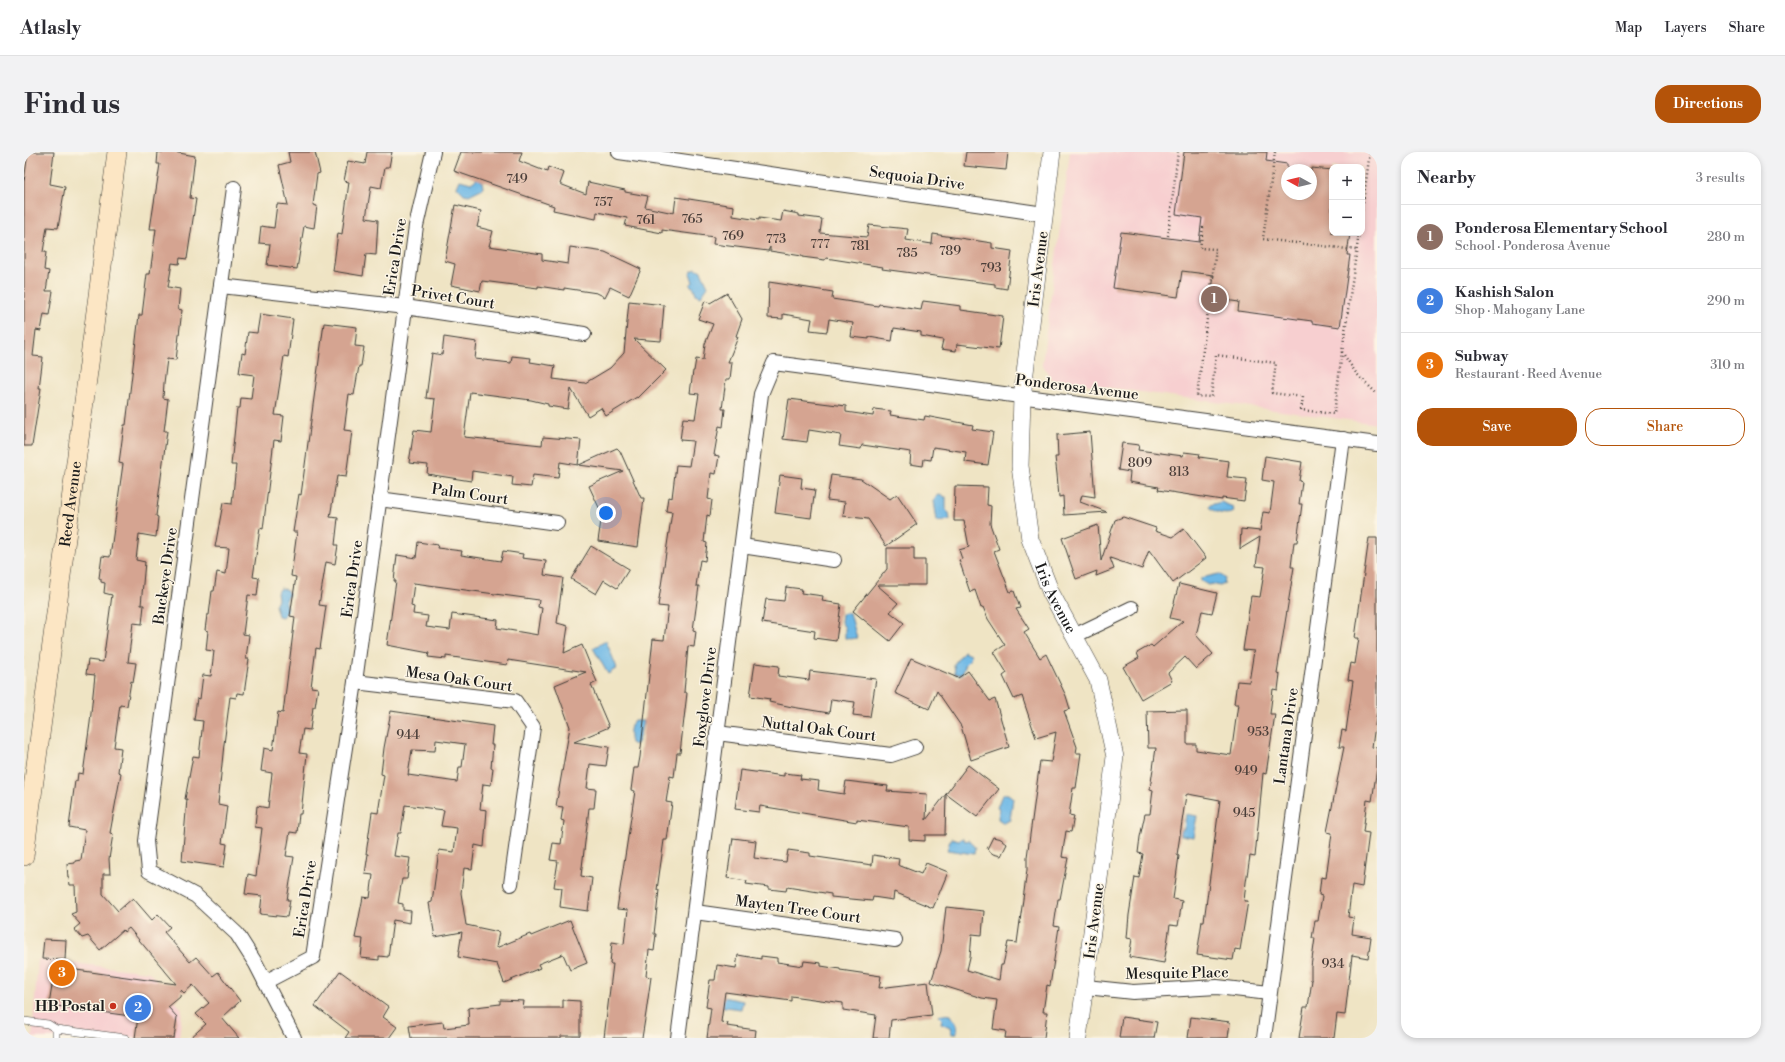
<!DOCTYPE html>
<meta charset="utf-8">
<style>
body{margin:0;font-family:"Libre Bodoni",serif;background:#f2f2f3;color:#2b2b33}
.controls{position:absolute;right:12px;top:12px;display:grid;overflow:hidden;border-radius:8px;box-shadow:0 2px 6px #0003}
.controls button{width:36px;height:36px;display:grid;place-items:center;padding:0;border:0;border-bottom:1px solid #e1e1e2;background:#fff;color:#2b2b33;font:20px sans-serif}
.compass{position:absolute;left:1257px;top:12px;width:36px;height:36px;border-radius:50%;background:#fff;box-shadow:0 2px 6px #0003;rotate:278deg}
.you{position:absolute;left:582px;top:361px;width:14px;height:14px;margin:-10px;border:3px solid #fff;border-radius:50%;background:#1a73e8;box-shadow:0 0 0 6px #1a73e833}
.badge{display:grid;place-items:center;width:26px;height:26px;border-radius:50%;background:#b45309;color:#fff;font-size:13px;font-weight:700}
.pin{position:absolute;translate:-50% -50%;border:2px solid #fff;box-shadow:0 1px 4px #0006}
.list{margin:0;padding:0;list-style:none}
h2{display:flex;justify-content:space-between;align-items:center;height:52px;margin:0;padding:0 16px;font-size:17px}
h2 small{font-size:13px;font-weight:400;color:#7c7c81}
.list li{display:grid;grid-template-columns:26px 1fr auto;gap:12px;align-items:center;box-sizing:border-box;height:64px;padding:0 16px;border-top:1px solid #e1e1e2}
.list b{display:block;font-size:15px;white-space:nowrap}
.list p{margin:0;font-size:13px;white-space:nowrap;color:#7c7c81}
.list em{font-size:13px;font-style:normal;color:#7c7c81}
.actions{display:flex;gap:8px;padding:12px 16px}
.actions a{flex:1;padding:9px 0;border:1px solid #b45309;border-radius:16px;text-align:center;font-size:14px;color:#b45309}
.actions .main{background:#b45309;color:#fff}
.map{position:relative;flex:none;width:1353px;height:886px;overflow:hidden;border-radius:16px}
header{display:flex;align-items:center;gap:24px;box-sizing:border-box;height:56px;padding:0 20px;background:#fff;border-bottom:1px solid #e1e1e2}
header strong{font-size:19px}
nav{display:flex;gap:22px;margin-inline-start:auto;font-size:14px}
.intro{display:flex;align-items:center;justify-content:space-between;box-sizing:border-box;height:96px;padding:0 24px}
h1{margin:0;font-size:28px}
.button{padding:10px 18px;border-radius:16px;background:#b45309;color:#fff;font-size:14px;font-weight:700}
main{display:flex;gap:24px;padding:0 24px}
aside{flex:1;background:#fff;border-radius:16px;box-shadow:0 2px 6px #0003}
.map>svg:first-child{display:block}
</style>
<header>
<strong>Atlasly</strong>
<nav><a>Map</a><a>Layers</a><a>Share</a></nav>
</header>
<div class="intro"><h1>Find us</h1><a class="button">Directions</a></div>
<main>
<div class="map">
<svg width="1353" height="886" viewBox="0 0 1353 886">
<rect width="100%" height="100%" fill="#fcf5e5"/>
<filter id="ink" filterUnits="userSpaceOnUse"><feTurbulence type="fractalNoise" baseFrequency=".025" numOctaves="2"/><feDisplacementMap in="SourceGraphic" scale="8" xChannelSelector="R" yChannelSelector="G"/><feConvolveMatrix kernelMatrix="1 2 1 2 8 2 1 2 1" color-interpolation-filters="sRGB"/></filter>
<filter id="wash" filterUnits="userSpaceOnUse"><feTurbulence type="fractalNoise" baseFrequency=".012" numOctaves="4" result="noise"/><feDisplacementMap in="SourceGraphic" scale="16" xChannelSelector="R" yChannelSelector="G"/><feGaussianBlur stdDeviation="0.9" result="paint"/><feColorMatrix in="noise" values="0 0 0 0 0 0 0 0 0 0 0 0 0 0 0 0 0 1.4 0 .05"/><feComposite in="paint" operator="in"/></filter>
<g filter="url(#wash)">
<rect width="100%" height="100%" fill="#efe4c4"/>
<g fill="#f7cfd0" fill-rule="evenodd">
<path d="M1046,0h307v272l-324,-44 -11,-16zM1308,15h30v66h-30zM1263,18h24v24h-24z"/>
<path d="M14,807l111,13 33,37 -3,29h-147z"/>
</g>
<g fill="#6db8e6" stroke="#446a81">
<path d="M454,26l4,3 1,7 -14,7 -5,-1 -7,-7 3,-7 11,3z"/>
<path d="M672,116l5,3 7,15 -7,10 -5,-2 -2,-6 -4,-3 3,-3 -3,-9 2,-3z"/>
<path d="M915,343l7,2v13l3,3 1,7 -13,1 -3,-20 2,-4z"/>
<path d="M1197,350l12,5 1,5c-8,4 -19,1 -25,-5l1,-2z"/>
<path d="M1195,422l6,4 -1,6 -4,2 -8,-2 -4,1 -7,-4v-3z"/>
<path d="M256,436l6,1 3,5 -4,9 3,8 -6,6 -4,-1 -3,-11 3,-6 -1,-7z"/>
<path d="M826,461l7,25 -7,1 -5,-1v-10l-4,-6 1,-8z"/>
<path d="M582,489l11,27 -9,6 -15,-26z"/>
<path d="M940,499l7,3 -1,5 -4,4 -4,11h-7l-1,-10z"/>
<path d="M610,569h9c-1,5 -4,21 -8,24l-4,-2c-2,-7 -2,-17 3,-22z"/>
<path d="M980,642h4l5,4 -3,22 -6,3 -6,-4 1,-10 -2,-1 4,-11z"/>
<path d="M1162,662l11,2 -4,21 -12,-2v-4l3,-2z"/>
<path d="M927,686l8,2 4,-2 2,3 4,-1 6,8 -1,6 -27,-4z"/>
<path d="M694,844l25,5 -2,8 -25,-3z"/>
<path d="M918,862l9,1c4,7 9,11 5,19h-4l-2,-7 -9,-4 1,-4 -3,-3z"/>
</g>
<g id="blocks">
<g fill="#d5a491" fill-rule="evenodd">
<path d="M4,0h26l-4,32 15,3 -7,41 -11,-1 -4,25h3l-2,18 5,1 -3,20h7l-4,24 -5,-1 -3,17 -5,-1 -3,26 10,1 -4,31h2l-9,58h-8v-264z"/>
<path d="M134,0h16l21,4 -5,42 6,1 -9,60 -7,-1 -1,6 -7,-1 -4,24 12,2 -2,20 4,1 -6,50 -9,-1 -3,24 -1,15 5,1 -4,32h3l-11,85 2,1 -2,20 -17,-3 -3,26 9,2 -4,43h3l-2,19 -9,-1 -5,39 8,1 -3,19 -2,-1 -4,25 -7,-1 -6,42 7,1 -3,24 3,1 -11,60 3,1 -4,25 1,15h-7v20l15,17 15,-13 19,22 6,-6 12,13 -6,5 26,30 6,-5 17,19 5,-4 22,29 -18,17 17,20h-49l16,-14 -10,-10 13,-11 -16,-18 -9,8 -3,-3 -1,7 -12,10 9,10 -3,21h-39l3,-21 -89,-12 6,-38 121,17 -47,-56 -5,4 -1,-2 -23,20 -12,-14 -6,2 -8,-9 6,-5 -9,-10 5,-2 -1,-27h-5l-1,-7h-1l-1,-14 8,-1v-2l6,-1 4,-30 -16,-3 6,-46h2l1,-8 5,1 7,-51 5,-48 -9,-1 2,-14 15,2 9,-67 -8,-2 1,-10 -4,-1v-3l-2,-1 3,-22 8,1 13,-93 -4,-1 5,-38h2l13,-110h3l5,-41h3l6,-45h-6l10,-65h-3z"/>
<path d="M264,0h27l5,21 -3,1 -4,31 4,1 -3,22 -10,-2 -7,43 -30,-4 3,-21 -11,-1 2,-17 13,2 3,-24 11,1 -9,-40 11,-3z"/>
<path d="M343,0h25l-3,15h-4l-4,21 -10,-2 -5,32 12,2 -2,35 -10,-1 -3,22 -30,-5 5,-38 4,1 7,-52 -5,-1 4,-20 17,3z"/>
<path d="M437,0h61l-3,9 28,11 1,-5 16,6 -4,11 26,10 2,-12 37,8v2l23,4 -3,11 29,6 2,-16 58,9 -1,10 26,4v-2l22,3 2,-10 16,3v2l23,3 -2,14 47,4 2,-12 39,4 -2,11 26,4 1,-10 59,9v5l20,3 -5,38 -12,-2v-3l-113,-15 1,-2 -57,-9 -1,2 -23,-3v-1l-32,-5v-4l-2,4 -55,-7 1,-7 -52,-7v3l-37,-7 2,-8 -30,-6 -1,7 -43,-9 1,-4 -100,-35z"/>
<path d="M942,0h42l-2,18 -42,-4z"/>
<path d="M1160,0h83l-1,9 21,3v30h24v-26l21,2v63h18l-3,22h3l-10,72 -28,-4v-2l-74,-10 1,-9 -28,-4 3,-23 -32,-4 -4,26 -65,-9 8,-56 78,10 3,-24 -26,-4z"/>
<path d="M431,53l26,6 -4,16 16,4 -4,15 53,8v6l26,4 2,-17 35,5 36,17 -12,27 -19,-9 -5,10 -8,-4 -33,-5v2l-26,-4v2l-56,-7 -2,10 -29,-6 4,-21 -10,-3z"/>
<path d="M745,130l64,10 -1,7 46,7 1,-2 42,6 2,-9 38,5v4l42,6 -4,33 -42,-5 -1,7 -15,-2 2,-9 -22,-4v-4l-27,-4 -2,13 -23,-4v2l-18,-2 2,-14 -24,-4 -2,13 -17,-2 2,-11 -29,-5v5l-15,-1z"/>
<path d="M703,141l15,26 -6,17 2,1 -10,25h4l-2,17h-4l-4,30h3l-2,18 -4,-1 -5,29 5,1 -3,18 -5,-1 -3,26 4,1 -2,16 -3,-1 -3,27 3,1 -2,18 -5,-1 -4,26h3l-6,44 3,1 -2,16 -6,-1 -4,46 3,1 -7,60h-3l-3,24 -4,-1 -4,26 6,1 -5,37h-3l-7,50h2l-5,44h2l-2,17 -5,-1 -3,26 5,1 -5,36 -4,25h-38l9,-74h-3l2,-22 12,2 4,-34 -11,-1 18,-118 -4,-1 3,-22h4l2,-11 13,-118 11,1 4,-33 -10,-1 14,-94 -6,-1 2,-14 4,1 4,-33 13,1 4,-25 -13,-1 3,-22 12,1 4,-25 -9,-1 3,-22h1l2,-12 7,1 2,-16 8,-20 -15,-5 7,-18 5,2z"/>
<path d="M605,149l35,4 -3,36 -27,-2 32,31 -28,28 -1,-1 -31,19 -5,-8 -13,8 -17,-27 -3,20 -20,-3v-2l-17,-4 -61,-8 -6,45 78,8 1,-8 38,3 -3,25 -18,-3 -2,16 -25,-3 -2,12 -19,-2 1,-8 -41,-6 -1,10 -44,-7 1,-9 -19,-2 5,-33 17,2 4,-33 -9,-1 6,-45 10,2 2,-18 33,5 -2,17 36,4 1,-7 19,2 -1,4 25,4 -2,13 32,4 25,-15 14,-15z"/>
<path d="M236,162l33,5 -5,38 -4,-1 -9,59 9,1 -3,25 -7,-1 -11,89 -3,-1 -7,49 6,1 -2,18 -9,-1 -5,39 6,1 -3,24h3l-5,35 -7,-1 -1,5 -6,-1 -6,47 -6,60 9,2 -5,37 5,1 -3,23 -42,-6 5,-62h-2l8,-43 6,1 4,-36 -9,-1 3,-22 3,1 3,-24 8,1 3,-25 -8,-1 2,-19 -3,-1 2,-15h2l3,-24h2l3,-19 9,2 3,-26 -14,-1 8,-44 9,1 4,-39h-5l6,-57h3l1,-10 10,1 3,-24 -15,-2 3,-20 3,1 3,-22 9,1z"/>
<path d="M300,171l33,4 -2,19 9,1 -3,19h-2l-5,29 -5,-1 -5,36 8,1 -6,46 -9,-1 -7,41 8,1 -3,27h3l-3,19 -9,-2 -7,43 7,1 -6,43 -4,-1 -5,39 7,1 -3,19h-2l-3,23 -7,-1 -4,24 8,1 -6,60h-2l-2,19 -7,-1 -4,24 8,1 -7,43h3l-3,17 -27,-3 2,-18 -17,-2 3,-20 8,2 6,-48 -7,-1 2,-21 11,2 4,-35 -11,-2 3,-23 9,2 5,-38 5,1 12,-96 -5,-1 6,-39 -5,-1 6,-44h-4l6,-38 2,1z"/>
<path d="M765,247l57,7v6l27,4 1,-7 17,2 -1,4 34,5 1,-4 48,9 -1,4 21,3 -5,33 -23,-3 1,-10 -33,-5 -2,13 -7,-1 -1,7 -13,-2 1,-12 -49,-7 -1,4 -22,-3 2,-11 -32,-5 -2,12 -24,-3z"/>
<path d="M1066,280l5,65 -13,-2 -2,7 27,10 -43,3 -1,-19 -4,1 -2,-23 -2,-17h3l-1,-22z"/>
<path d="M1098,291l17,2 -1,5 45,6 1,-4 16,2 -1,3 30,4 -2,16 20,2 -3,22 -22,-3v2l-64,-10 1,-3 -30,-5 1,-10 -12,-2z"/>
<path d="M593,296l3,3 21,47h3l-6,49 -40,-6 4,-27 -13,-28 34,-15 -44,-6z"/>
<path d="M1241,304l37,6 -3,19 3,1 -3,22h3l-5,38h-3l-3,25h3l-17,106 3,1 -2,16 -5,-1 -3,25h5l-9,60 -3,-1 -8,84 -5,-1 -4,26 -2,19h4l-8,49 -5,-1 -2,11 -36,-5 5,-34h2l16,-121 -32,-6 -2,1 -9,60 2,1 -6,43 9,2 -4,25 -8,-1 -6,38 -35,-6 3,-18 -5,-1 2,-23 6,-38 4,1 4,-24 -5,-1 2,-16 5,-23h5l3,-24 -3,-1 6,-41h-8l-1,-37 40,-1v34h9v6l35,5 7,-51h-4l3,-23 12,1 5,-31 -11,-1 8,-54 9,1 5,-30 -9,-1 4,-29 -20,12 1,-20 19,2 3,-19 7,1 4,-31 -12,-2z"/>
<path d="M756,323l22,3 -1,10 14,2 -4,28 -36,-5z"/>
<path d="M807,323l30,4 29,20 7,-5 20,30 -31,22 -18,-27 -25,-3 2,-14 -18,-2z"/>
<path d="M931,334l33,1 -1,18 4,1 -1,18 9,25 -5,2 16,41 4,-1 6,17 -4,1 13,20 -5,3 16,26 6,-4 20,42 4,13 -6,2 13,36 -1,6h5l-5,35h-3l-4,27 5,1 -3,16 -5,-1 -4,26 6,1 -8,41h-2l-4,27 5,1 -9,59 -3,-1 -4,27h4l-3,26h-39l1,-7 -13,-2 4,-29 -15,-2 -51,-16 10,-31 5,-44 38,4 -2,24 -10,-1 -2,23 -3,13 32,10 2,-15h2l5,-23 9,1 10,-73v-13l13,-96 11,1 5,-30 -20,6 -14,-42 -8,3 -11,-23 4,-3 -13,-21 11,-7 -17,-26 -5,-12 -2,1 -6,-18 -5,2 -11,-32 3,-1 -3,-9 10,-3 -5,-26h-10z"/>
<path d="M1099,365l33,11 -1,3 18,6 11,-8 22,29 -33,25 -24,-33 -7,19 -32,-11 4,11 -18,7 1,-5 -21,8 -14,-41 36,-13 3,36 14,-41z"/>
<path d="M1345,386h8v173l-5,36 5,1v20l-5,33 -5,-1 -4,32 6,1 -7,54 -10,-2 -4,32 6,1 -2,16 19,3 -3,21 -16,-3 -7,60 -8,-1 -3,24h-35l5,-31h4l4,-27h-1v-13l4,-29h-3l3,-17h3l4,-25 -3,-1 2,-18 5,1 6,-45 -5,-1 17,-85h-5l3,-17 4,1 7,-50 -5,-1 3,-17 4,1 4,-26h-4z"/>
<path d="M394,390l20,3 -1,3 25,3 -1,4 40,6 2,-10 20,3 -1,4 24,3 -2,14 19,3 -6,45 11,3 -4,27 18,-8 15,37 -6,3 18,42 -35,15 35,5 -3,19 -16,-2 -3,24 9,1 -2,19h-5l-8,68 11,2 -4,33 -28,-4 2,-19 -8,-1 4,-26 -8,-1 3,-17 8,1 3,-23 -3,-1 2,-13 -7,-1 14,-79 -15,-42 31,-13 -78,-12 -1,5 -61,-9v3l-18,-2 1,-4 -42,-8 9,-64h-2l3,-26 19,3zM390,431l125,17 -1,7 4,1 -4,27 -41,-7 1,-8 -46,-6 -2,16 -24,-3 2,-11 -15,-2 1,-7 -3,-1z"/>
<path d="M567,394l38,23 -12,19 -13,-8 -8,14 -25,-15z"/>
<path d="M863,396h27v12h11v25h-48l21,18 -8,9 14,11 -14,18 -37,-30 34,-42z"/>
<path d="M1155,432l38,9 -5,20 -10,-2 -6,24 17,19 -17,15 -11,-12 -17,16 4,8 -31,18 -18,-32 16,-9 -2,-5 14,-8 2,2 30,-26 -13,-3z"/>
<path d="M762,435l16,2 -1,4 22,3 -1,5 19,3 -5,37 -22,-3 1,-7 -53,-8 4,-24 18,2z"/>
<path d="M887,506l47,20 10,-7 22,30 5,-2 14,48 -38,13 -10,-34 -24,-35 -8,18 -34,-16z"/>
<path d="M731,511l24,3 -1,10 31,4 1,-9 66,8 -6,38 -17,-2 2,-13 -24,-3 -2,14 -37,-6 -23,-5 1,-3 -20,-3z"/>
<path d="M367,559l102,15 -2,19h2l-2,23h2l-2,17 -8,-1 -3,25 7,1 -3,37 -9,-2 -3,24 -8,-1 -3,25 5,32 33,7 -3,16 34,-14 1,2 39,-16 17,43 -17,7 -7,-16 -25,10 2,4 -36,15 -7,-19 -39,-7 4,-25 -27,5 -6,-34 3,-1 7,-52 15,2 3,-24 -16,-2 3,-16 -39,-5 -4,28h-3l-4,23 16,2 -3,21h-5l-4,24 5,1v6l8,1 -1,12 -17,-3 -5,37 -9,-1v4l-18,-2 2,-19 -8,-1 8,-41 7,1 3,-23 -8,-1 3,-20h-2l6,-42 6,1 6,-38 -3,-1 3,-26zM412,588l29,4 -3,23h-3l-2,15 -49,-7 4,-25 23,1z"/>
<path d="M944,613l31,24 -22,28 -31,-23z"/>
<path d="M716,618l44,6v-3l17,2 -1,4 19,2 -1,9 26,4 2,-13 42,5 -1,5 40,3 -1,26 20,-26 -1,41h-20v6l-16,-1v-13l-52,-7v2l-97,-16 -1,6 -24,-3z"/>
<path d="M969,685l8,2 6,5 -6,12 -8,-2 -6,-5z"/>
<path d="M709,686l23,3 -2,17 32,4 2,-12 22,3v3l62,9 1,-10 26,4 -1,6 23,9 5,-11 22,9 -15,36 -39,-16 -1,8 -20,-3 -1,4 -41,-4v-3l-44,-7 -1,4 -17,-2v-2l-23,-3 1,-3 -20,-3z"/>
<path d="M20,787l22,1 -1,20 -23,-1z"/>
<path d="M714,803l23,4v-3l16,2v4l26,4 1,-5 17,2v3l19,3v1l41,6 -2,12 49,-6 4,33 -41,5 -2,18h-16l3,-23 -33,-5v-7l-52,-7v5l-66,-9 -4,30 7,1 -1,3 29,4 -1,8h-48l4,-30 -5,-1 4,-27h5l2,-15 19,3z"/>
<path d="M316,819l49,36 -6,10 14,10 -8,11h-44l4,-6 -34,-26z"/>
<path d="M476,848l24,1 -1,7h40v-8l17,1v35h-19v2h-150l-2,-12 34,-4 1,6 25,-3 -1,-17 32,-4z"/>
<path d="M1098,865l35,5 -3,16h-35z"/>
<path d="M1167,865l39,5 -2,16h-40z"/>
</g>
</g>
</g>
<g filter="url(#ink)">
<use href="#blocks" fill-opacity="0" stroke="#3c3a35" stroke-width="1"/>
<g fill="none" stroke-linecap="round" stroke-linejoin="round">
<g stroke="#3c3a35" stroke-width="8">
<g id="service">
<path d="M0,869l24,3 8,5v9"/>
<path d="M32,877l69,9"/>
</g>
</g>
<g stroke="#3c3a35" stroke-width="16">
<g id="minor">
<path d="M595,0l425,62"/>
<path d="M210,36l-88,653 3,30 47,25 41,38 19,30 38,74"/>
<path d="M197,134l184,21 179,27"/>
<path d="M355,347l178,24"/>
<path d="M718,394l92,14"/>
<path d="M1050,484l58,-28"/>
<path d="M331,530l160,19 18,26 -22,157"/>
<path d="M693,581l174,22 24,-8"/>
<path d="M671,760l200,28"/>
<path d="M241,830l48,-25 42,-275 61,-456 17,-74"/>
<path d="M1062,835l47,5 84,-5 52,6"/>
<path d="M654,886l83,-644 13,-31 603,81"/>
<path d="M1240,886l79,-599"/>
</g>
</g>
<g stroke="#3c3a35" stroke-width="18">
<g id="tertiary">
<path id="s1" d="M1028,0l-30,245 -2,69 10,73 21,54 47,87 17,77 -37,281"/>
</g>
</g>
<g stroke="#3c3a35" stroke-width="20">
<g id="secondary">
<path id="s2" d="M0,704l93,-704"/>
</g>
</g>
<g stroke="#3c3a35" stroke-width="2.5" stroke-dasharray="1 3" stroke-linecap="butt">
<path d="M1251,0l-12,87 93,11"/>
<path d="M1338,58l8,-58"/>
<path d="M1179,75l-3,21 16,1 -19,147 14,1 5,-42 60,8 -4,30 31,4 -2,13 33,4 8,-62"/>
<path d="M1335,81l-17,119 14,21 21,21"/>
<path d="M1144,84l10,-84"/>
</g>
<use href="#service" stroke="#fff" stroke-width="7"/>
<use href="#minor" stroke="#fff" stroke-width="14"/>
<use href="#tertiary" stroke="#fff" stroke-width="17"/>
<use href="#secondary" stroke="#fce6c4" stroke-width="19"/>
</g>
</g>
<circle fill="#c8321e" stroke="#fcf5e5" stroke-width="1.5" cx="89" cy="854" r="4"/>
<g text-anchor="middle" stroke-width="3" stroke-linejoin="round" paint-order="stroke">
<g font-size="13" fill="#4a3e39">
<text x="493" y="31">749</text>
<text x="579" y="54">757</text>
<text x="668" y="71">765</text>
<text x="622" y="72">761</text>
<text x="709" y="88">769</text>
<text x="752" y="91">773</text>
<text x="796" y="96">777</text>
<text x="836" y="98">781</text>
<text x="926" y="103">789</text>
<text x="883" y="105">785</text>
<text x="967" y="120">793</text>
<text x="1116" y="315">809</text>
<text x="1155" y="324">813</text>
<text x="1234" y="584">953</text>
<text x="384" y="587">944</text>
<text x="1222" y="623">949</text>
<text x="1220" y="665">945</text>
<text x="1309" y="816">934</text>
</g>
<g font-size="15" fill="#1c1c1c" stroke="#fcf5e5">
<text transform="translate(893 26) rotate(8)" y="5">Sequoia Drive</text>
<text transform="translate(371 105) rotate(-81)" y="5">Erica Drive</text>
<text transform="translate(1014 117) rotate(-83)" y="5">Iris Avenue</text>
<text transform="translate(429 145) rotate(9)" y="5">Privet Court</text>
<text transform="translate(1053 235) rotate(7)" y="5">Ponderosa Avenue</text>
<text transform="translate(446 342) rotate(8)" y="5">Palm Court</text>
<text dy="5" stroke="none"><textPath href="#s2" startOffset="355">Reed Avenue</textPath></text>
<text transform="translate(141 424) rotate(-82)" y="5">Buckeye Drive</text>
<text transform="translate(328 427) rotate(-82)" y="5">Erica Drive</text>
<text dy="5" stroke="none"><textPath href="#s1" startOffset="454">Iris Avenue</textPath></text>
<text transform="translate(435 527) rotate(8)" y="5">Mesa Oak Court</text>
<text transform="translate(681 545) rotate(-83)" y="5">Foxglove Drive</text>
<text transform="translate(795 577) rotate(7)" y="5">Nuttal Oak Court</text>
<text transform="translate(1262 584) rotate(-82)" y="5">Lantana Drive</text>
<text transform="translate(281 747) rotate(-81)" y="5">Erica Drive</text>
<text transform="translate(774 757) rotate(8)" y="5">Mayten Tree Court</text>
<text transform="translate(1070 769) rotate(-83)" y="5">Iris Avenue</text>
<text transform="translate(1153 821) rotate(-1)" y="5">Mesquite Place</text>
</g>
<g font-size="15" font-weight="bold" fill="#1c1c1c" stroke="#fcf5e5" text-anchor="end">
<text x="81" y="859">HB Postal</text>
</g>
</g>
</svg>
<div class="controls">
<button>+</button>
<button>−</button>
</div>
<svg class="compass" viewBox="-18 -18 36 36"><path d="M0-13l5 13h-10z" fill="#e53935"/><path d="M0 13l5-13h-10z" fill="#7c7c81"/></svg>
<div class="you"></div>
<div class="pin badge" style="left:1190px;top:147px;background:#8d6e63">1</div>
<div class="pin badge" style="left:114px;top:856px;background:#3f7fe0">2</div>
<div class="pin badge" style="left:38px;top:821px;background:#e8710a">3</div>
</div>
<aside>
<h2>Nearby<small>3 results</small></h2>
<ul class="list">
<li><span class="badge" style="background:#8d6e63">1</span><div><b>Ponderosa Elementary School</b><p>School · Ponderosa Avenue</p></div><em>280 m</em></li>
<li><span class="badge" style="background:#3f7fe0">2</span><div><b>Kashish Salon</b><p>Shop · Mahogany Lane</p></div><em>290 m</em></li>
<li><span class="badge" style="background:#e8710a">3</span><div><b>Subway</b><p>Restaurant · Reed Avenue</p></div><em>310 m</em></li>
</ul>
<div class="actions"><a class="main">Save</a><a>Share</a></div>
</aside>
</main>
